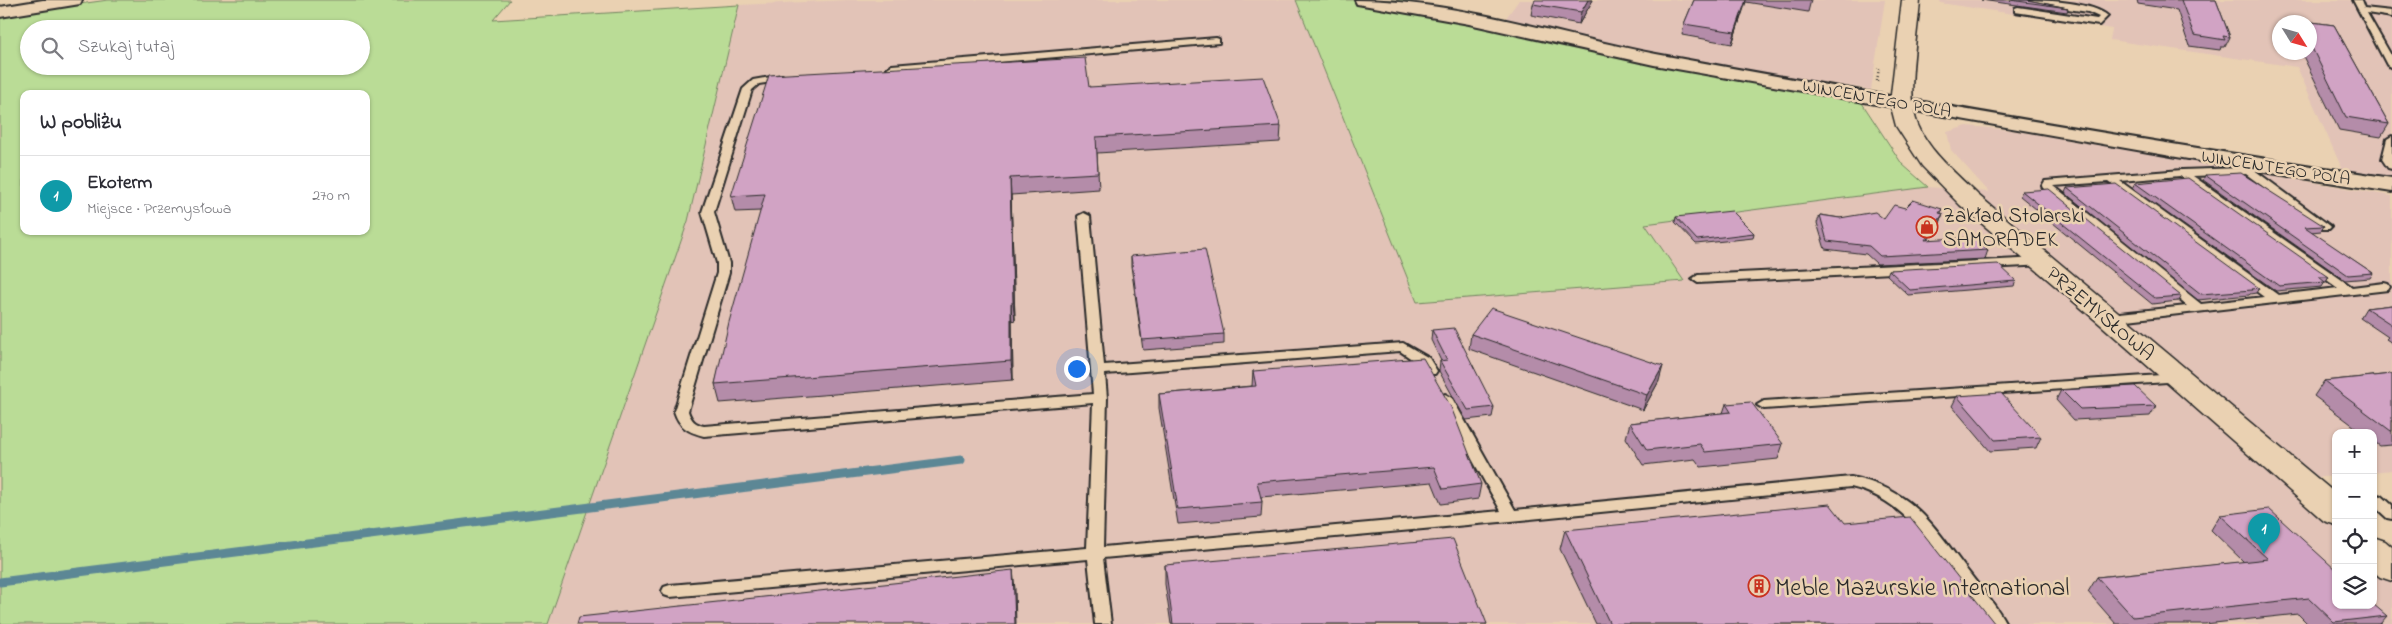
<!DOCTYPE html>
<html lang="pl">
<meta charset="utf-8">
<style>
body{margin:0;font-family:"Indie Flower",sans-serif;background:#f7f7f7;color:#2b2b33}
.controls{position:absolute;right:15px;bottom:15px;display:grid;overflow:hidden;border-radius:10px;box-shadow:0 1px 4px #0004}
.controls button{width:45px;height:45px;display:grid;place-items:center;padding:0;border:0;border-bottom:1px solid #e1e1e2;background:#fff;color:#2b2b33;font:25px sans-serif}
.compass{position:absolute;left:2272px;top:15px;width:45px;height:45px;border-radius:50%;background:#fff;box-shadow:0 1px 4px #0004;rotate:127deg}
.you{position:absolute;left:1076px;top:368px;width:18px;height:18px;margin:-12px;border:4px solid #fff;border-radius:50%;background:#1a73e8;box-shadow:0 0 0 8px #1a73e833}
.badge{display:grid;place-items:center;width:32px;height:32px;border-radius:50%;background:#0f766e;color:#fff;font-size:16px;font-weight:700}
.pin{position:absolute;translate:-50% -41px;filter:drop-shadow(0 1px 2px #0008)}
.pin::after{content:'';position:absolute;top:26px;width:18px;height:15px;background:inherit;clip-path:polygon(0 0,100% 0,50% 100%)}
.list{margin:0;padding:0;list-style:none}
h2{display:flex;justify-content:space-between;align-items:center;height:65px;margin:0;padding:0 20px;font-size:21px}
h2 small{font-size:16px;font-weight:400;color:#7c7c81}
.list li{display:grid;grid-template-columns:32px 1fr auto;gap:15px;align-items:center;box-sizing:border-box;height:80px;padding:0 20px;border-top:1px solid #e1e1e2}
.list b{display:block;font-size:19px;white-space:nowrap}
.list p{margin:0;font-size:16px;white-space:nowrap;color:#7c7c81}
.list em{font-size:16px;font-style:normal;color:#7c7c81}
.icon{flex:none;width:28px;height:28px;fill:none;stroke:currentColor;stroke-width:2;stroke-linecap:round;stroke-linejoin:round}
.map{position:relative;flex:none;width:2392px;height:624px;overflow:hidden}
.search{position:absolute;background:#fff;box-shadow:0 1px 4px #0004;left:20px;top:20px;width:350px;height:55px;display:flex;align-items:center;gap:12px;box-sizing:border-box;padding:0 18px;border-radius:28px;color:#7c7c81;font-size:19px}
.panel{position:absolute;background:#fff;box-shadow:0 1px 4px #0004;left:20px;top:90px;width:350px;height:145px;border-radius:10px}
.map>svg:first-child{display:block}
</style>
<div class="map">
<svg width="2392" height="624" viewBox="0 0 2392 624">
<rect width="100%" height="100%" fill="#ead1b2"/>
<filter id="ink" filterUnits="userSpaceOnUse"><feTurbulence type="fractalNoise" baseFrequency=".02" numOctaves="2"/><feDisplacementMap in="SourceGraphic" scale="10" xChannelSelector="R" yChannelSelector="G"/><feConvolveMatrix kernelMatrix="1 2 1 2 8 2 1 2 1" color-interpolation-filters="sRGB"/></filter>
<g filter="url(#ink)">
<g fill="#e2c3b7" fill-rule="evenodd">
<path d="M848,0h448l121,302 266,-21 -38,-57 283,-37 61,5 -38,-42 -4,-18 20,-6 44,4 381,66v274l-19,2v-39h-37v43l-37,3 37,34v92h37v-56l19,18v57h-1844l140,-403 51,-216z"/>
<path d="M1519,0h366l-14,90 -230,-38 -138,-30z"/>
<path d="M1940,0h452v179l-49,-8 -46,-104 -187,-27 2,-11 -172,-26zM2280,22h30v30h-30z"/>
</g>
<g fill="#badc96" stroke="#728460" fill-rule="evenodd">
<path d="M108,0h402l-17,20 246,-15 -51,216 -140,403h-548v-609zM29,29h332v37h-332zM24,94h342v137h-342z"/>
<path d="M1296,0h111l24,8 412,89 19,6 40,61 26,23 -283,37 39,57 -267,21z"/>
</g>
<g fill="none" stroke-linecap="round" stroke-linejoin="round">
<path stroke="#5b8795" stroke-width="9" d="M0,582l961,-122"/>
<g stroke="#2b2b2b" stroke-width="4">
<g id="service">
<path d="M2023,0c22,0 69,2 85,16l-9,9 -84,-13v-4l3,-1 79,12 2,-2 -11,-5 -61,-9z"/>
<path d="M2353,0h8l3,8 28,3v6l-25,-4 25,44v11l-5,-3z"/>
<path d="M1216,38l3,1v4l-327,28 -5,-3 5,-3z"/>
<path d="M782,75l5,3 -2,2 -26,4 -7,6 -38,122 15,51v10l-41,138c3,9 7,13 16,15l389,-32 -15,-178 6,-3 6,3 14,149 299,-22 26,15 8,13 -2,3h-10l-6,-10 -19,-13 -295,23 2,24 -4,149 398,-36 -63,-113 7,-4 7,4 63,112 336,-33c64,13 82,49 119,97 12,16 27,32 36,50h-17c-15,-21 -31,-41 -46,-62 -25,-34 -48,-65 -92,-75l-340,34 -408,37 8,66h-16l-7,-65 -418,38 -6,-2 -2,-4 2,-4 6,-2 417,-37 6,-145 -389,33c-16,-4 -25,-9 -30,-25l43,-138v-10l-15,-51 41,-123 10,-9z"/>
<path d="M2392,136v33l-4,-1 -6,-9 5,-20z"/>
<path d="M2245,160l4,1 4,8 76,56 2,2 -2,2h-8l-75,-55 -53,2 159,111 32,-4 4,1 2,3 -2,3 -278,32 -4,-1 -2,-3 2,-3 4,-1 77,-8 -144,-118 -1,-2 3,-5 137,-11 60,-2 -2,-5zM2180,176l158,112 -60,7 -158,-114zM2108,182l156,115 -63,7 -147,-118z"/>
<path d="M2042,258l4,1 2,3 -2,3 -348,18 -6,-4 6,-4z"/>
<path d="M2177,374l5,1 2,3 -2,3 -418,28 -7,-4 7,-4z"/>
<path d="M2377,495l5,1 10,9v14l-5,-1 -14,-13v-9z"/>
</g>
</g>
<g stroke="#2b2b2b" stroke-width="4">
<g id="minor">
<path d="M43,0h39l-2,4 -6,1 -74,12v-10z"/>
<path d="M1355,0c100,0 203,35 301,54 245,45 490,88 736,124v14l-147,-23 -591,-104 -185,-41 -106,-19 -6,-1z"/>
</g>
</g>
<g stroke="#2b2b2b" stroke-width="3">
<g id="tertiary">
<path d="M1902,0h18c-2,33 -15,96 -2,125 12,28 39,49 60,70l358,299v31l-12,-4 -224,-197 -140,-119 -38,-39 -26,-40 -6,-23z"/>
<path d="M2373,537l12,4 7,6v34l-12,-4 -7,-6z"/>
</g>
</g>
<path stroke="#2b2b2b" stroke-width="2.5" stroke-dasharray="1 3" stroke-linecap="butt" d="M1877,81l2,-13"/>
<use href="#service" fill="#ead1b2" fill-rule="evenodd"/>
<use href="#minor" fill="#ead1b2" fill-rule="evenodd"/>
<use href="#tertiary" fill="#ead1b2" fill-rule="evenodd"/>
</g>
<g fill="#b48ca9" stroke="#2b2b2b">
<path d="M1593,0l-14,24 -48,-9 2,-11z"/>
<path d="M1694,0h117l-3,12 -62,-10 -14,42 -50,-9 2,-11z"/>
<path d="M1981,0h46l41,8 -1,4z"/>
<path d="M2137,0h79l14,37 -5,10h-4l-1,3 -31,-4 -12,-36 -39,-6z"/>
<path d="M2297,20l37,5 55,99 -8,13 -42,-7 -38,-78h9v-30h-14z"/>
<path d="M1089,87l192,39 -1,16 -183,11 2,36 -88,6 4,125 -3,1 1,59 -293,23 -5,-19 46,-173 -26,1 -4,-16z"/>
<path d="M2205,175l119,51 -3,5 -10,1 62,41 -3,5 -25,2 -142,-100z"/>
<path d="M2135,183l194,94 -3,5h-1l-3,5 -46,4 -144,-103z"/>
<path d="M2067,188l192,100 -3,5 -6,1 -1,1 -51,5 -133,-107z"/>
<path d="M2022,191l159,105 -3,5 -26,3 -132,-108z"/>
<path d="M1905,208l37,1 -1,4 2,1 -3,9 -12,17 60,10 -3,9 -108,5 -11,-10 -41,-5 -8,-26 3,-8 20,3 44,1z"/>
<path d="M1676,217l78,16 -1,5 -57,6 -21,-22z"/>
<path d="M1131,256l93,78v10l-81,6 -12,-84z"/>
<path d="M1889,270l127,11 -2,5 -106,9 -21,-20z"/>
<path d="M2392,305v38l-6,-4 2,-2 -28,-19 6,-10z"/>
<path d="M1432,330l62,77 -2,10 -26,3 -27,-49 1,-10h1l-10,-21z"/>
<path d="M1471,334l188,47 -16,29 -174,-61z"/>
<path d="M1253,371l228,113 -3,15 -37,5 -9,-22 -171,15 1,5 -1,15 -83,7 -19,-116v-14l93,-8z"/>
<path d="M2392,374v71l-12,1 -7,-5v-8h-10l-49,-37 10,-15z"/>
<path d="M2061,390l95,16 -6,10 -76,4 -18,-20z"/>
<path d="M1957,396l84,41 -5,11 -46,3 -38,-45z"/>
<path d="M1726,404l57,40 -5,15 -77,8 -6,-8 -52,6 -17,-27 4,-15 93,-10z"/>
<path d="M2220,515l167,101 -7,8h-72l-10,-10 -93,10h-89l-28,-32 9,-15 147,-15 -33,-32z"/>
<path d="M1565,530l430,94h-399l-36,-75z"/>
<path d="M1165,565l322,59h-316l-6,-40z"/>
</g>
<g fill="#927289" stroke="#2b2b2b">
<path d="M1588,0h5l-14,24 2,-12z"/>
<path d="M1746,0l-14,44 3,-12z"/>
<path d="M1010,178l1,17 4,125 -2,-17z"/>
<path d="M1943,214l-3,9 -19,26 4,-9z"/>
<path d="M1011,303l1,18 1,59 -2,-19z"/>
<path d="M1663,366l-4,15 -16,29 4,-15z"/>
<path d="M1013,570l2,19 1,35h-1z"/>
</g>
<g fill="#d1a3c4" stroke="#2b2b2b">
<path d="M1535,0h53l-7,12 -48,-8z"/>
<path d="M1694,0h52l-11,32 -51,-8z"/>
<path d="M2010,0h17l41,8z"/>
<path d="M2181,0h35l14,37 -7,-1 2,4 -31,-5z"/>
<path d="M2297,20l37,5 55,99 -43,-7 -36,-73v-22h-11z"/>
<path d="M1085,58l4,29 174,-10 18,49 -185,11 2,36 -88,5 3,125h-2v58l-296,23 14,-62 36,-128 -34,2 38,-121z"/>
<path d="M2241,173l83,53 -19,1 68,46 -25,2 -143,-100z"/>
<path d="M2188,178l141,99h-10l6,5 -46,4 -144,-103z"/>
<path d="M2116,184l143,104 -8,1 1,1 -51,4 -134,-106z"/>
<path d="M2049,189l132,107 -26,2 -133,-107z"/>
<path d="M1913,200l29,9 -3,4 4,1 -18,26 49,-3 14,13 -108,6 -11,-10 -42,-5 -7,-26 20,3 35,-6 9,7 10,-14 11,3z"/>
<path d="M1732,211l22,22 -57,7 -21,-23z"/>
<path d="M1205,249l19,85 -82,6 -11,-84z"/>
<path d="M1998,264l18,17 -106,9 -21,-20z"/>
<path d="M2392,305v20l-26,-17z"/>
<path d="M1491,308l172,58 -16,29 -176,-61z"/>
<path d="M1454,328l40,79 -26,3 -28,-49 7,-1 -15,-30z"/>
<path d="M1423,358l28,49 30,77 -38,5 -9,-22 -177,15 5,20 -84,7 -19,-115 97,-8 -3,-15z"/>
<path d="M2392,374v57h-1l-67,-50z"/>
<path d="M2135,386l21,20 -76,3 -19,-19z"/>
<path d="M2001,393l40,44 -46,3 -38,-44z"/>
<path d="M1751,402l32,42 -78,8 -5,-8 -53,6 -17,-27 101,-11 -5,-8z"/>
<path d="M1830,504l15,19 65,-6 85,107h-385l-45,-94z"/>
<path d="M2269,509l67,61v35h37v-1l14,12 -53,6 -25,-24 -176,19 -36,-40 171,-18 -48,-44z"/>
<path d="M1453,539l34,85h-314l-8,-59z"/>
<path d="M1013,570l2,54h-438l2,-7z"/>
</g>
</g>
<defs>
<g id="shop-ring" transform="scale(1.125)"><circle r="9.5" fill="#ead1b2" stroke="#c8321e" stroke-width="1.5"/><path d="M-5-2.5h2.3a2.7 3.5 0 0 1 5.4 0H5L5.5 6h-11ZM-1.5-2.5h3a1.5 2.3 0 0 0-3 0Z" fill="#c8321e"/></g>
<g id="building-ring" transform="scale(1.125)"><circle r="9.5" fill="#ead1b2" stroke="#c8321e" stroke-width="1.5"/><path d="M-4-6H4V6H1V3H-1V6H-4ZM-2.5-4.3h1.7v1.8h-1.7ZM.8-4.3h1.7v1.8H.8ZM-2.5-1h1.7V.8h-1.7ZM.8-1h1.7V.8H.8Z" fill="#c8321e"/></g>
</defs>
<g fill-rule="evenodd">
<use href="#shop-ring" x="1927" y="227"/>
<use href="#building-ring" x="1759" y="586"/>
</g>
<g text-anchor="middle" stroke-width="5" stroke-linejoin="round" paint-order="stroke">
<g font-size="18" fill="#2b2b2b" stroke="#ead1b2">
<text transform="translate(1877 98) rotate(10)" y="6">WINCENTEGO POLA</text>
<text transform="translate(2276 167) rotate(9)" y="6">WINCENTEGO POLA</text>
</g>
<g font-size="21" fill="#2b2b2b" stroke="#ead1b2" text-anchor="start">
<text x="1943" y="222">Zakład Stolarski<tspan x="1943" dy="24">SAMORADEK</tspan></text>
</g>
<g font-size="21" fill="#2b2b2b" stroke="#ead1b2">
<text transform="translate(2101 313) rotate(40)" y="7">PRZEMYSŁOWA</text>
</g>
<g font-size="25" fill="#2b2b2b" stroke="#ead1b2" text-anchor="start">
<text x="1775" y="595">Meble Mazurskie International</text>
</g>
</g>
</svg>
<div class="controls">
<button>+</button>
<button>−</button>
<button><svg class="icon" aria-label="locate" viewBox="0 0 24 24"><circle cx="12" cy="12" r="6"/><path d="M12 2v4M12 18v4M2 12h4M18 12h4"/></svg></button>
<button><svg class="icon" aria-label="layers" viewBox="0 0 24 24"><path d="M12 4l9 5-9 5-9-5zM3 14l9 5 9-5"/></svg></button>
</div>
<svg class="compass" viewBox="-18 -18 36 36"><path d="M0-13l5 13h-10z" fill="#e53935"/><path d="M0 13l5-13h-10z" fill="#7c7c81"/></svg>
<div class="you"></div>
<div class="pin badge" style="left:2264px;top:554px;background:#0f9aa8">1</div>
<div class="search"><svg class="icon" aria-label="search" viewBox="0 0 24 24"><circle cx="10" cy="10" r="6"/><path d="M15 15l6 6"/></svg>Szukaj tutaj</div>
<section class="panel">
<h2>W pobliżu<small></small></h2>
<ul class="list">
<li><span class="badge" style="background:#0f9aa8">1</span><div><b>Ekoterm</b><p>Miejsce · Przemysłowa</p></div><em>270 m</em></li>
</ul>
</section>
</div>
